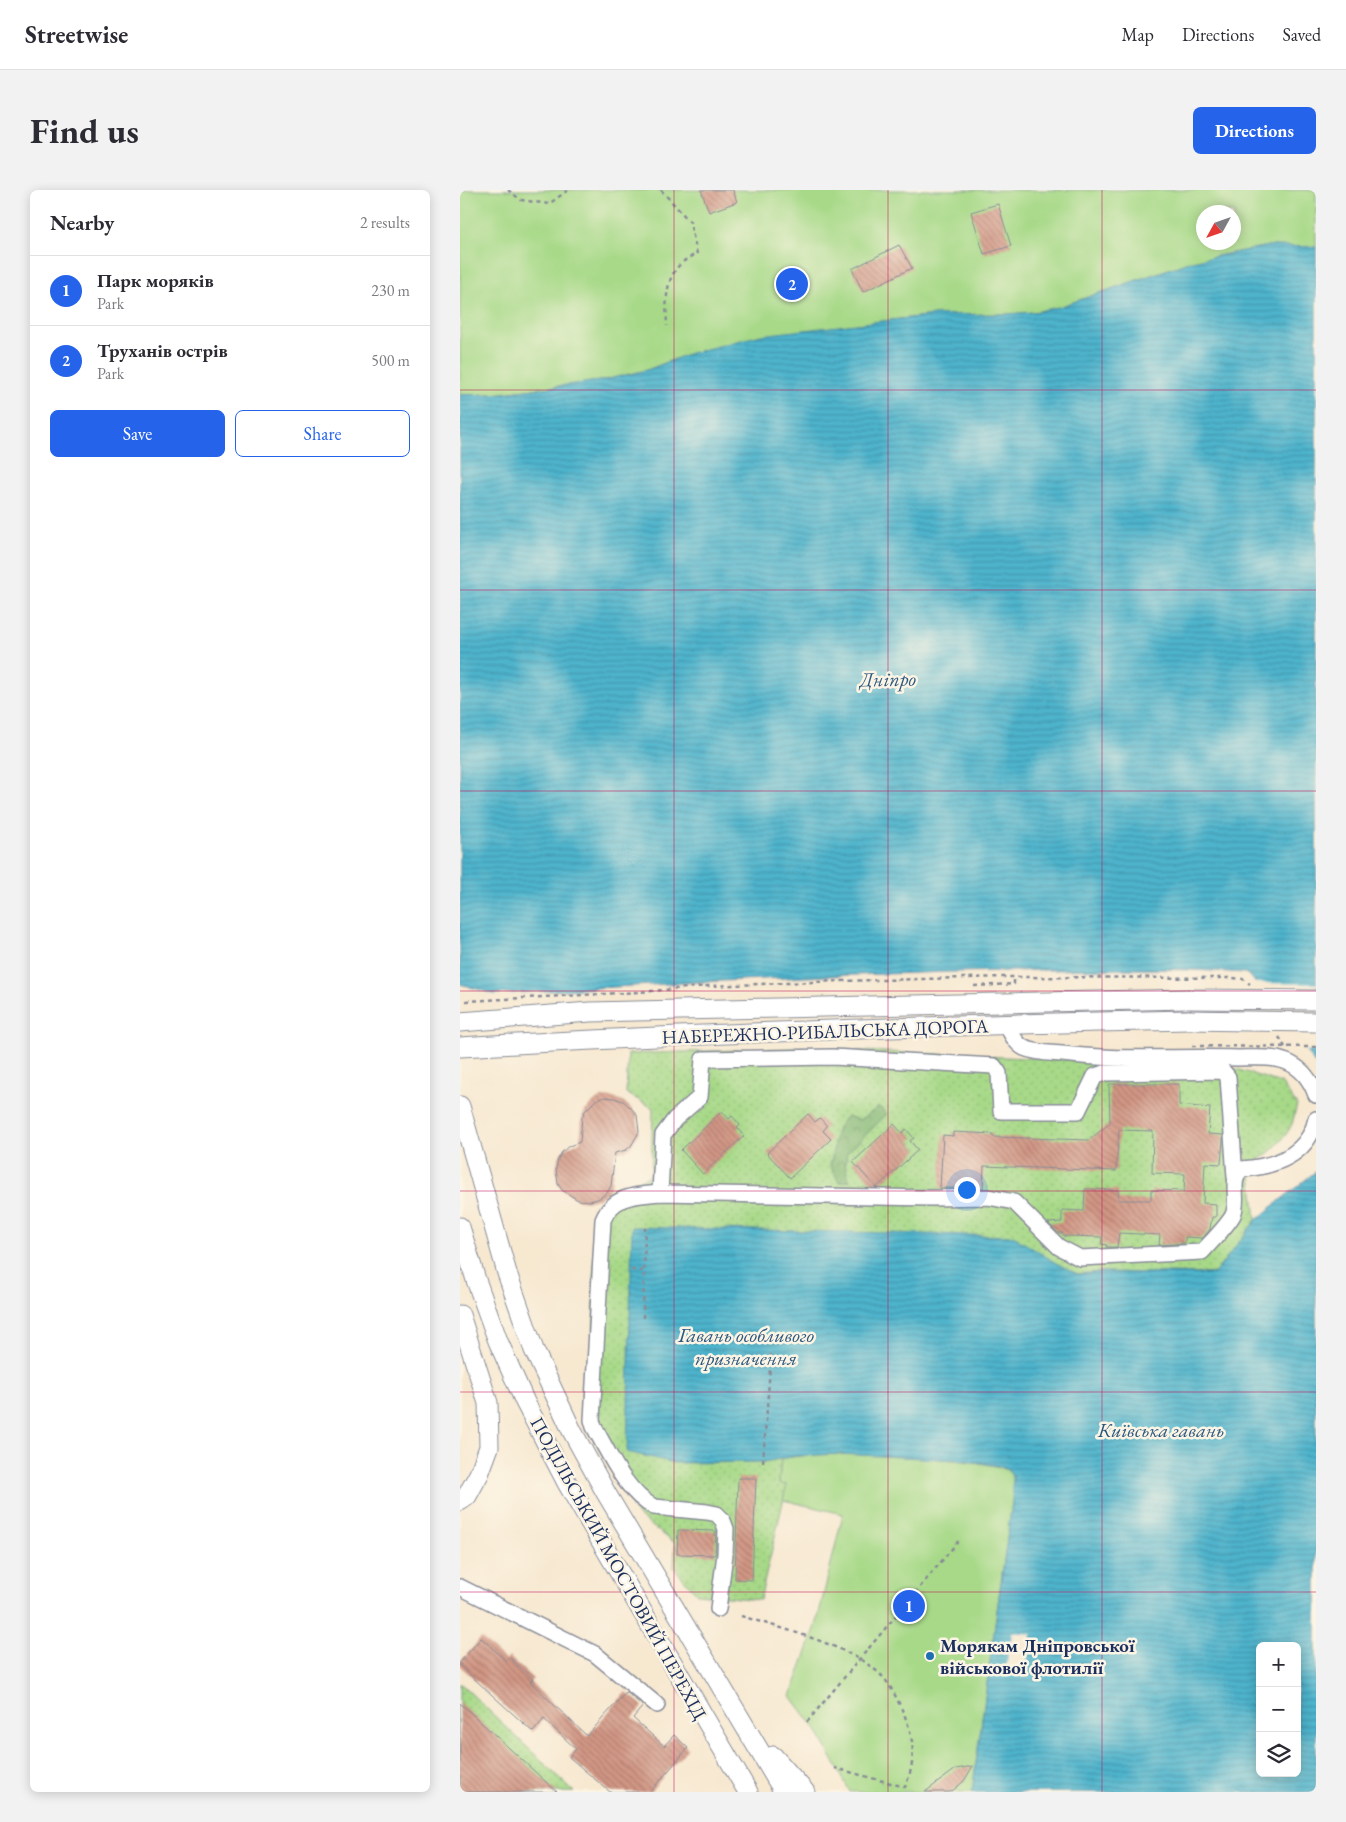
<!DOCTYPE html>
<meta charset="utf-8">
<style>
body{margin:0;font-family:"EB Garamond",serif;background:#f2f2f3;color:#2b2b33}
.controls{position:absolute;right:15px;bottom:15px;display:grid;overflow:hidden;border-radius:8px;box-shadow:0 2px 12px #0003}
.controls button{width:45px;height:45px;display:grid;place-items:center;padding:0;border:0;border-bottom:1px solid #e1e1e2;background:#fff;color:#2b2b33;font:25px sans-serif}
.compass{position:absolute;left:736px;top:15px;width:45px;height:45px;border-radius:50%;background:#fff;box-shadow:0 2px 12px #0003;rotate:230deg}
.you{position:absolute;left:506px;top:999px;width:18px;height:18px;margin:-12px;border:4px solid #fff;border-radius:50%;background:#1a73e8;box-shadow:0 0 0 8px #1a73e833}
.badge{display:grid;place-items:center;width:32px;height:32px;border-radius:50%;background:#2563eb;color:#fff;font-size:16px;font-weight:700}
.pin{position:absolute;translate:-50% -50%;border:2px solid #fff;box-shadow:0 1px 5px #0006}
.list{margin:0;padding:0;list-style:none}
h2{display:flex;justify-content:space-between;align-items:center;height:65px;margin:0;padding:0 20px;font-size:21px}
h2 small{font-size:16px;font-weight:400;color:#7c7c81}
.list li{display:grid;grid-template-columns:32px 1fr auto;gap:15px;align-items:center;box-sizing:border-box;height:70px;padding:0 20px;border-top:1px solid #e1e1e2}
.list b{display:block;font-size:19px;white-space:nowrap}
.list p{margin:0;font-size:16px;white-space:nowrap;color:#7c7c81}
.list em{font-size:16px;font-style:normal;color:#7c7c81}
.actions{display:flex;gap:10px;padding:15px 20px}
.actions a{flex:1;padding:11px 0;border:1px solid #2563eb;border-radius:8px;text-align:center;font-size:18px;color:#2563eb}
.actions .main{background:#2563eb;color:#fff}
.icon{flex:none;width:28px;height:28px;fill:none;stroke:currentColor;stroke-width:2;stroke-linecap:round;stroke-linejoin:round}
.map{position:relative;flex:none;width:856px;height:1602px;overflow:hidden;border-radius:8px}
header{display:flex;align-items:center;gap:30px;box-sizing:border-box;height:70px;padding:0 25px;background:#fff;border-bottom:1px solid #e1e1e2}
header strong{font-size:24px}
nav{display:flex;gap:28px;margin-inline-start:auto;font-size:18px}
.intro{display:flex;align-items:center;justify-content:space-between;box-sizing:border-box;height:120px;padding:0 30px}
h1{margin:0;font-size:35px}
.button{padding:12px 22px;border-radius:8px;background:#2563eb;color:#fff;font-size:18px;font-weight:700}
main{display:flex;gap:30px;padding:0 30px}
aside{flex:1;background:#fff;border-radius:8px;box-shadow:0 2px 12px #0003}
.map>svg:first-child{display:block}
</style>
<header>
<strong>Streetwise</strong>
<nav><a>Map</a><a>Directions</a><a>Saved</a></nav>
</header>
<div class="intro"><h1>Find us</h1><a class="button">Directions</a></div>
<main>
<aside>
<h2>Nearby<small>2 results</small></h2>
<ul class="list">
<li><span class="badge">1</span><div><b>Парк моряків</b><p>Park</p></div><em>230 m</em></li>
<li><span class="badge">2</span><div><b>Труханів острів</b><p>Park</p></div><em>500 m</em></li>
</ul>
<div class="actions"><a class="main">Save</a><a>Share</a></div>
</aside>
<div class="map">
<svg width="856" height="1602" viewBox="0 0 856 1602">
<defs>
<pattern id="grass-dots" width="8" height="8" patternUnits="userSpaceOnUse" patternTransform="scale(1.25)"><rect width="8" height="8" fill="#a7d988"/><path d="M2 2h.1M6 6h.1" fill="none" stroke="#8fbb78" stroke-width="1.8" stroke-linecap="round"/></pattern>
<pattern id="forest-crowns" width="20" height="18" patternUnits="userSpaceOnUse" patternTransform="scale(1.25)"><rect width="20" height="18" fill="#85b974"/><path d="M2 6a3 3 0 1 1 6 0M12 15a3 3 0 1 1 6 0" fill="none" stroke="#6c9762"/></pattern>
<pattern id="water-rules" width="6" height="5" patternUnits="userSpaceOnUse" patternTransform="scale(1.25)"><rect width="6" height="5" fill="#4eb4cc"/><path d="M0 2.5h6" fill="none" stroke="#4093a9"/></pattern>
<pattern id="building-back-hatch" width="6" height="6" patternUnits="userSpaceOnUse" patternTransform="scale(1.25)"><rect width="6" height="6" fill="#d29684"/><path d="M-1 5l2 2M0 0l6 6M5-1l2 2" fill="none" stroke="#aa7b6f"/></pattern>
</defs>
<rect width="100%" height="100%" fill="#fcf5e5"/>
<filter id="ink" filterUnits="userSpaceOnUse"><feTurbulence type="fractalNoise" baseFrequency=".02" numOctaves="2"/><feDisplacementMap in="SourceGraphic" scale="10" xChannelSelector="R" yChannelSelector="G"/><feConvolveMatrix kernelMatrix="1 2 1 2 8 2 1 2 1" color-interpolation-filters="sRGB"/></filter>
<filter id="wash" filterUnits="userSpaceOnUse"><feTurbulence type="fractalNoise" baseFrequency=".0096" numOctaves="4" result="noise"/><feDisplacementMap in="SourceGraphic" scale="20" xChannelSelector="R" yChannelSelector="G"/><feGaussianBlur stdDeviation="1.12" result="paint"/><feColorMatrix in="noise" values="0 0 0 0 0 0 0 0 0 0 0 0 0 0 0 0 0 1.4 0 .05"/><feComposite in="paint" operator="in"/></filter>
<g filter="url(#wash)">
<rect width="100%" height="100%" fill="#f7e8d0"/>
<g fill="url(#grass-dots)" stroke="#618473">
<path d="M334,858l279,12 32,5 122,1 54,17 16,22c-2,6 -3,13 -5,19 -8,18 -26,32 -42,41l6,55 -42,54 -113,-2 -24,2 -21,-11 -293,199 18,-4 -2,25 8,2 -27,115 -63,-6 -23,-26 1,-25 -37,-27 -46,-81 3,-218 7,-14 19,-15 30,-13 2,-67 -27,-15 2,-39z"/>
<path d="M0,1493l114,109h-114z"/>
</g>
<path fill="url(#forest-crowns)" stroke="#507469" d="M419,917l8,7 -40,39c-3,11 -1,18 3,28l-11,1 -9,-17c6,-18 2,-36 17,-49l12,4z"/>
<g fill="#a7d988" stroke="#618473" fill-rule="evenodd">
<path d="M0,0h856v57l-48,-1 -76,15 -133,46 -25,5 -26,2 -73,1 -119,14 -125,24 -44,17 -47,11 -106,13 -34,1zM744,22h30v30h-30z"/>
<path d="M379,1264c25,1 159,4 170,18 7,7 3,21 3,30l-40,290h-122l-32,-60 -27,-36 25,-70 27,-112 -60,-14 4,-15 -8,-1 2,-26 29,-3z"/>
</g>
<g fill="url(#water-rules)" stroke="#347295" fill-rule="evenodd">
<path d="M808,56l48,1v818l-65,-88 -6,-4c-78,-6 -156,-4 -234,-2 -173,2 -345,13 -517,23l-34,-10v-589l34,-1 106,-13 47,-11 44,-17 70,-18 174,-20 73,-1 26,-2 25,-5 133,-46z"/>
<path d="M856,981v621h-344l40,-290 1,-25 -5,-7 -8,-4 -37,-6 -124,-6 -42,2 -34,6 -88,1 -48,-11 5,-225 381,9 43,27 21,11 24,-2 113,2 42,-54zM800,1456h37v127h-37z"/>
</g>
<g fill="#f7e8d0">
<path d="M792,793l64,1v67h-14z"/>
<path d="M552,1442l19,2 -6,43 -19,-3 2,-20 -18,-2 1,-5 19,3z"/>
</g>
<g id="blocks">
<g fill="url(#building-back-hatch)">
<path d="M241,0h32l4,12 -28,10z"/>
<path d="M538,14l13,42 -27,8 -13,-42z"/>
<path d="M439,55l13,23 -49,24 -11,-23z"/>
<path d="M649,894h70v21l31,3 -2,26 15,1v5l-2,24 -16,-1 -2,40 13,1v13h-4l-2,12 -7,9 -18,-1v6l-26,2 1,-10 -41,-2 -2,14h-11l1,-2 -6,-1 1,-7 -39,-1v-3h-5l-10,-10 14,-1v-12l22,1 1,-22 33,1 1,10h32v-10l33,1 1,-17 -33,-1 1,-42 -34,-1 -3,41 -132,-5 -1,22h-43l3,-53 10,1v-4l40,2v3l96,3 21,-17z"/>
<path d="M145,907l9,1 9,3 8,7 6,7 2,17 -8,14 -5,4 -11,3 -4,33 -4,7 -9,6 -8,2 -12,-1 -16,-10 -4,-6 -2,-15 2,-10 4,-7 7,-6 11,-4 2,-25 3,-6 11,-11z"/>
<path d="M262,921l7,8 3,-3 8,9 -3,3 7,8 -41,38 -22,-24z"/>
<path d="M348,924l7,8 5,-4 7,8 -4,5 8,8 -41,39 -23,-25z"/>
<path d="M434,934l8,9 4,-4 8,9 -4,3 8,9 -42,38 -23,-26z"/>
<path d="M278,1288h18l-4,102 -17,-1z"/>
<path d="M218,1340l38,1 -1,24 -38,-1z"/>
<path d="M21,1448l25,23 3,-4 24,22 -3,3 57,54 39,-44 17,14 -10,12 31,28 10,-11 14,13 -38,44h-40l-41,-35 7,-8 -32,-30 -11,13 -73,-66v-4z"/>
<path d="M0,1513l97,89h-97z"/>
<path d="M513,1576l-9,15 -13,11h-26l31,-23z"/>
</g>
</g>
</g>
<g filter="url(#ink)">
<use href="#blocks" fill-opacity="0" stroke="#898c97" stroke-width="1"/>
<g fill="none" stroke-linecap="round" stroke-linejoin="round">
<g stroke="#898c97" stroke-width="18">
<g id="minor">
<path d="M546,834c5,9 9,19 18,24 12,5 26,5 38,6 58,7 117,2 176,4 15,0 34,-2 49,4 15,6 24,19 29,33"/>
<path d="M200,1003l3,-58 12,-16 25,-22 3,-38 130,-2 161,9 5,7 2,38h77l17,-35 10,-3 118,-2 5,6 7,100"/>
<path d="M0,1397l135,67 62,51"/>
<path d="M258,1419l7,-55 1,-25 -3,-8 -6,-7 -10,-2 -53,-5c-28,-14 -45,-54 -60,-80l-2,-7 11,-200c10,-25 34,-25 57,-27l271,5 57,-1 26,5 45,45 21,11 122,-6c8,-9 26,-27 31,-37 7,-17 -4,-31 8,-46 34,-2 67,-14 75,-50"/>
</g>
</g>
<g stroke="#898c97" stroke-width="21">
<g id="major">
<path d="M0,832l130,-10 597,-13"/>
<path d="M0,857c243,-14 486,-22 729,-27"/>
<path d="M0,916l47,167 27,77 38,81 34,62 178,299"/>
<path d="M0,1037l16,53 22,61 27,61 42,81 181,309"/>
<path d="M0,1125l28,88 1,44 -10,27 -12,22 -7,5"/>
<path d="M313,1566l32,36"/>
</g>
</g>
<g stroke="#898c97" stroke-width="2.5" stroke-dasharray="4 4" stroke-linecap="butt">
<path d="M48,0l13,10 28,4 19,-14"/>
<path d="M201,0l29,32 7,32c-4,2 -10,4 -14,8 -19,15 -17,42 -16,64"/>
<path d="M514,796l40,-2v-7"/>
<path d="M6,811l174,-9 68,-6 131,-5 167,-4 227,1 10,1 7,5"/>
<path d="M819,847l6,10"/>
<path d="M171,1080l13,1"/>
<path d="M183,1128l2,-90"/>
<path d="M303,1272l8,-108"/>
<path d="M281,1426c42,13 109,29 140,59 10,10 17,26 23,39 11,26 12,47 1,73l-70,-19"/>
<path d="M347,1532l154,-184"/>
</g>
<use href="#minor" stroke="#fff" stroke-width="15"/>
<use href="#major" stroke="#fff" stroke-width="19"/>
<g stroke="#898c97" stroke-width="21" stroke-linecap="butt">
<g id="major-bridge">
<path d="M727,809l129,1"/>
<path d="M729,830l127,2"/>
</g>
</g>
<path stroke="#898c97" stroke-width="2.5" stroke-dasharray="4 4" stroke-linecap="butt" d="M732,856l124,1"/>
<use href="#major-bridge" stroke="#fff" stroke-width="19"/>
</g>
</g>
<path fill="none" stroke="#c2185b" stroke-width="1" stroke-opacity="0.55" d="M214,0v1602M428,0v1602M642,0v1602M0,200h856M0,400h856M0,601h856M0,801h856M0,1001h856M0,1202h856M0,1402h856"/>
<circle fill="#1f6fb2" stroke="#fcf5e5" stroke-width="2" cx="470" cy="1466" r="5"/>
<g text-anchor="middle" stroke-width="5" stroke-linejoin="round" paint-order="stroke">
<g font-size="19" fill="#1b2f5e" stroke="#fcf5e5">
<text transform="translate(365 841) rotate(-2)" y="7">НАБЕРЕЖНО-РИБАЛЬСЬКА ДОРОГА</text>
<text transform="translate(159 1378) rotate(61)" y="7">ПОДІЛЬСЬКИЙ МОСТОВИЙ ПЕРЕХІД</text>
</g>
<g font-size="19" font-weight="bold" fill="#1b2f5e" stroke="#fcf5e5" text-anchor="start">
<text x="480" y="1462">Морякам Дніпровської<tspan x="480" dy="22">військової флотилії</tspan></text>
</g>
<g font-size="20" font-style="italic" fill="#2a577f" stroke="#fcf5e5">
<text transform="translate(428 489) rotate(-1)" y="7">Дніпро</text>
<text x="286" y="1152">Гавань особливого<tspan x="286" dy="23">призначення</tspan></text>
<text x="701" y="1247">Київська гавань</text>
</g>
</g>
</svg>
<div class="controls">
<button>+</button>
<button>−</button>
<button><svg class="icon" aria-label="layers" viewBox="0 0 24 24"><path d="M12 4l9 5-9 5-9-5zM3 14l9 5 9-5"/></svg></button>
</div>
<svg class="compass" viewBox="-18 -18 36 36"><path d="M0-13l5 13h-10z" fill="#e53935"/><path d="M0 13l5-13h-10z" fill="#7c7c81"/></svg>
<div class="you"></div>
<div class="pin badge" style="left:449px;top:1416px">1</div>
<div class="pin badge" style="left:332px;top:94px">2</div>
</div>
</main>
